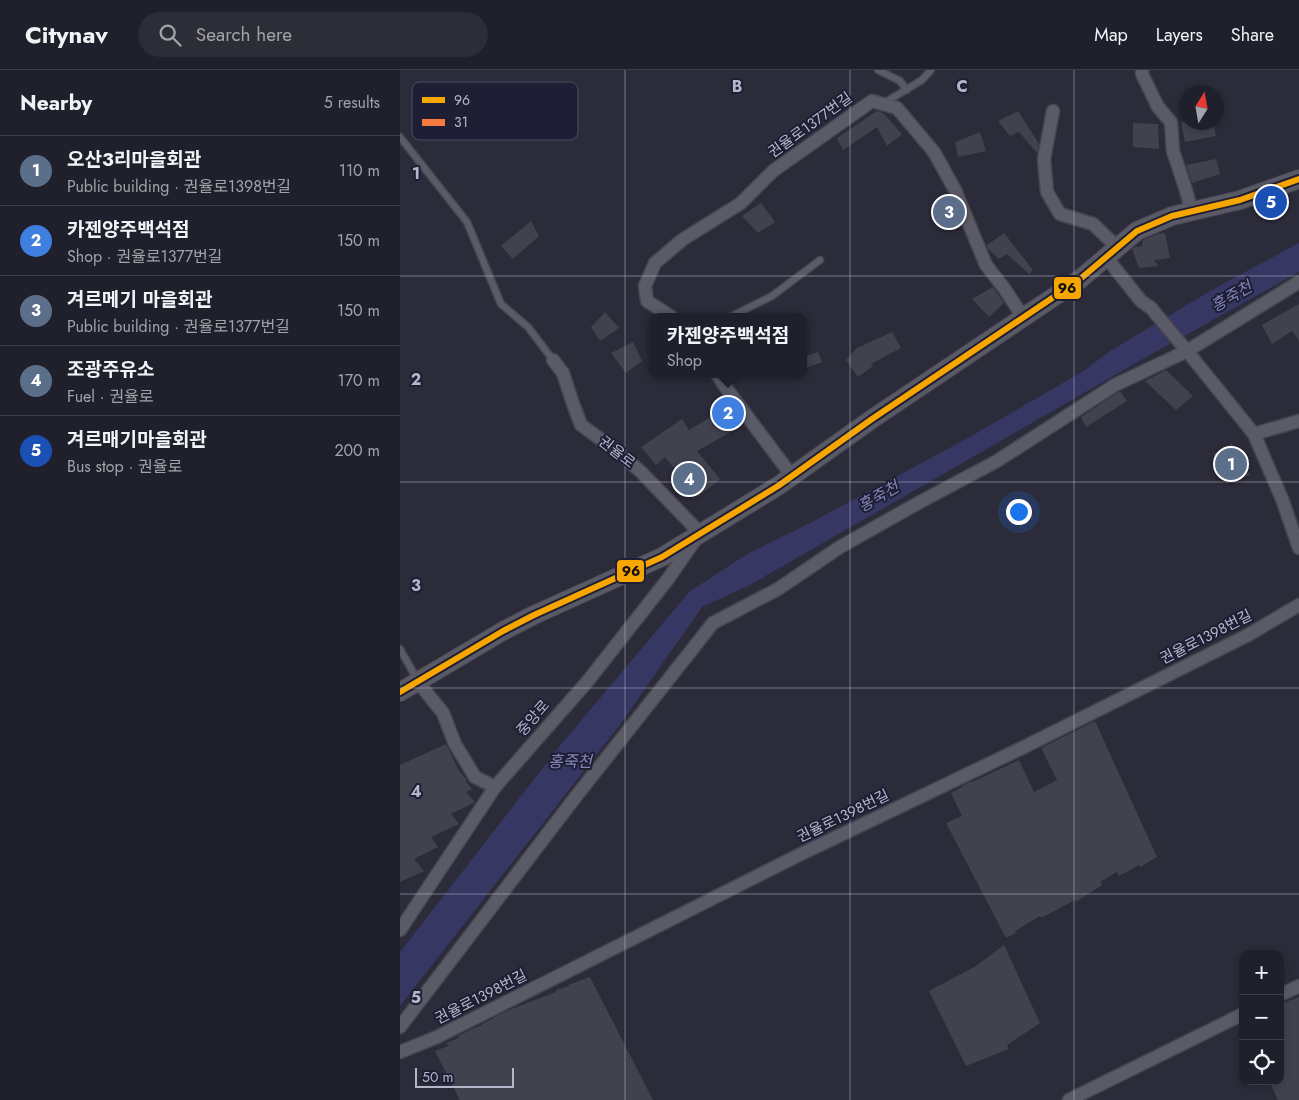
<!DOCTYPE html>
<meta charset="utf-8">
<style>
body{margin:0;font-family:Jost,"Noto Sans KR",sans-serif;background:#2d2d38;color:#f1f3f6}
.controls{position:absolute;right:15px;bottom:15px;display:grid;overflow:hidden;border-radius:10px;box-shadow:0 2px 8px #0003}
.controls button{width:45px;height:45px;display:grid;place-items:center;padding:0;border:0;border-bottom:1px solid #3d3e48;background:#20202c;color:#f1f3f6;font:25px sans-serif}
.compass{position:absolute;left:779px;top:15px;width:45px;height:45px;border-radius:50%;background:#20202c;box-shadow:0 2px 8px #0003;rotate:11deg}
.scale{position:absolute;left:15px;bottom:12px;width:99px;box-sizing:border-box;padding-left:5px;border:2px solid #b6b6ca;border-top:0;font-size:14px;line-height:18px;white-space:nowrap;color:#b6b6ca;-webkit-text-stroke:4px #1e1e35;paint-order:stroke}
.you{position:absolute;left:618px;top:441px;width:18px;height:18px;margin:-12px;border:4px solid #fff;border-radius:50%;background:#1a73e8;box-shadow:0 0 0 8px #1a73e833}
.badge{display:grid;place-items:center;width:32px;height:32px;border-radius:50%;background:#858598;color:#fff;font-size:16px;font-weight:700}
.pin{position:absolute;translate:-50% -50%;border:2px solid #fff;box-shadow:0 1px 5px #0006}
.popup{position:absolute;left:249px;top:243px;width:158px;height:65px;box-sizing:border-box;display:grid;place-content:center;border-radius:10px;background:#20202c;filter:drop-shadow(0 1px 4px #0005);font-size:16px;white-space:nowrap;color:#a2a3a9}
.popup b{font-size:19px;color:#f1f3f6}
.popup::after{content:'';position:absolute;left:50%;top:100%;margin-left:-10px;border:10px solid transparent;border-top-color:#20202c}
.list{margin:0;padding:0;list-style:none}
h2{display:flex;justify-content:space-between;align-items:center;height:65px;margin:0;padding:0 20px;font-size:21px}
h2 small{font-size:16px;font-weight:400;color:#a2a3a9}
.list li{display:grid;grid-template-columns:32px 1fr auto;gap:15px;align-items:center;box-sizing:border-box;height:70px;padding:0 20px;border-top:1px solid #3d3e48}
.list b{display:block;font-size:19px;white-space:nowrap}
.list p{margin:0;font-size:16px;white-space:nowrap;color:#a2a3a9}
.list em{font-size:16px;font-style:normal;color:#a2a3a9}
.icon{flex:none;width:28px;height:28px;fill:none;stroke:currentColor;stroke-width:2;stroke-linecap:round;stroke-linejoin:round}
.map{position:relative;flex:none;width:899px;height:1030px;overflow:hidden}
header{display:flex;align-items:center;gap:30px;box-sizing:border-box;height:70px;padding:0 25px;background:#20202c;border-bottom:1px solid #3d3e48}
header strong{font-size:24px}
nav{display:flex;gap:28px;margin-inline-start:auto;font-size:18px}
.search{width:350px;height:45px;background:#2d2d38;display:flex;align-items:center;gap:12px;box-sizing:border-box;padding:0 18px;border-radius:28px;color:#a2a3a9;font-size:19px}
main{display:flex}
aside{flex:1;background:#20202c}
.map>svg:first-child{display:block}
</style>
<header>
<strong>Citynav</strong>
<div class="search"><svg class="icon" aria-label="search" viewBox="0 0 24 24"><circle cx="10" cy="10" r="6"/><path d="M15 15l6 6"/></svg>Search here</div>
<nav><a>Map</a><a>Layers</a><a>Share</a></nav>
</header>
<main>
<aside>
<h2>Nearby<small>5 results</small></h2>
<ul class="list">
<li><span class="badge" style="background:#5c6f8a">1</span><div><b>오산3리마을회관</b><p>Public building · 권율로1398번길</p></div><em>110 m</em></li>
<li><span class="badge" style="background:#3f7fe0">2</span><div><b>카젠양주백석점</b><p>Shop · 권율로1377번길</p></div><em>150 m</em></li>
<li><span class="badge" style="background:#5c6f8a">3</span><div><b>겨르메기 마을회관</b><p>Public building · 권율로1377번길</p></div><em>150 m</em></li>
<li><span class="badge" style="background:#5c6f8a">4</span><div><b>조광주유소</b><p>Fuel · 권율로</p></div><em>170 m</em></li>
<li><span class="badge" style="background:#1a4fb4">5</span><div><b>겨르매기마을회관</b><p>Bus stop · 권율로</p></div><em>200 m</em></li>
</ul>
</aside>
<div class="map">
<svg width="899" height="1030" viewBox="0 0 899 1030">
<rect width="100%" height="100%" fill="#2b2b3a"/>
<path fill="#363762" d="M899,173v29l-156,87 -393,226 -48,22 -83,119 -219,280v-54l159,-205 130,-155 58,-38 65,-32 154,-83 116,-67 28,-21 100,-60z"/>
<g fill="#42424e">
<path d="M477,41l6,2 19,21 -15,12 -10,-19 -34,23 -6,-12z"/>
<path d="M618,41l21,33 -2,9 -18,-21 -9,4 -12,-15z"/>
<path d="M781,52h32l3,14 -31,6z"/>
<path d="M733,53l25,1 1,25 -26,-2z"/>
<path d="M580,62l6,19 -28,6 -3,-15z"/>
<path d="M816,89l4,15 -28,9 -6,-18z"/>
<path d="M548,125l13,30 -12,4 -12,-31z"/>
<path d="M361,133l14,19 -17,11 -16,-17z"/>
<path d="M131,151l8,15 -26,23 -12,-13z"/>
<path d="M604,163l29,37 -4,4 -22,-20 -8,5 -11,-10 -1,-4z"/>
<path d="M765,163l5,25 -16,2 4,6 -19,2 -7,-19 3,-2 7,-1 1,-6 14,-6z"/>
<path d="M593,217l11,16 -15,14 -17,-18z"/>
<path d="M899,234v37l-7,-10 -20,13 -10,-19z"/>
<path d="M205,242l14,16 -19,13 -9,-14z"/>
<path d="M492,262l9,16 -30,16 2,2 -15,11 -12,-17 11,-12z"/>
<path d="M233,272l9,19 -16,12 -15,-20z"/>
<path d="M418,282l4,10 -19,7v-12z"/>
<path d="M766,300l27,26 -17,14 -31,-29z"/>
<path d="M720,321l7,10 -41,26 -5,-10z"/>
<path d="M329,336l14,19 -46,26 23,28 -22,18 -33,-40 -9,8 -15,-18 41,-28 7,11z"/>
<path d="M832,373l18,32 -21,7 -16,-28z"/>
<path d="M695,651l62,136 -17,10 -1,-2 -20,11 -2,-4 -17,10 2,3 -26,17 -1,-2 -34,18 -1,-2 -25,15 1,2 -10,5 -60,-115 16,-7 -11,-23 11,-6v-1l10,-5v1l47,-22 15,32 23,-12 -16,-32z"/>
<path d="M46,674l13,27 8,9 -2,1 7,8 -6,3 9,10 -24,12 8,10 -28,13 7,10 -24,12 10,12 -24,11v-117z"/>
<path d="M604,875l36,78 -33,22 2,4 -43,17 -37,-75 47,-25z"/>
<path d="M190,907l63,123h-193l-25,-49 13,-5 -2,-3 13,-5 -1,-2 14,-7 10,-4v-1l12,-6v-1l15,-7 47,-18v-2l13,-4 -1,-1z"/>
<path d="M899,927v103h-21l-9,-19h11v-77z"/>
</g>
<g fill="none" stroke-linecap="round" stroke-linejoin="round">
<g stroke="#464651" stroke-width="9">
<g id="service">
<path d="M478,0l22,11 7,9"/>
<path d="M484,33l38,-23 9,-10"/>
<path d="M0,67l67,85 34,82 27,23 25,33"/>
<path d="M330,247l42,-21 48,-36"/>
<path d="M0,579l18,32"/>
</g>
</g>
<g stroke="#464651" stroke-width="15">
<g id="minor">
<path d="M742,0v4l16,33 13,15 2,29 12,36 7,25"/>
<path d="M653,41l-9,48 3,33 13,22 33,10 24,23"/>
<path d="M706,187l35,44 10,7 36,43 67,83 28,65 17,49"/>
<path d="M272,247l-25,-16 -2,-15 10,-23 27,-23 59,-37 32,-32 99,-70 25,7 37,44 21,38 31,75 18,23 19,29"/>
<path d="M317,304l12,18 63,84"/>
<path d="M854,364l45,-13"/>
<path d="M18,612l25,31 12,31 20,33 20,10"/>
<path d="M0,860l95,-143 92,-105 81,-103 32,-46 -58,-60 -21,-19 -40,-29 -9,-24 -9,-28 -10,-13"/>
<path d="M880,925l19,-9"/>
<path d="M0,957l174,-228 139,-176 65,-34 62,-42 80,-45 77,-41 118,-76 72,-34 112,-69"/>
<path d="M0,982l37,-15 362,-182 225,-108 224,-112 51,-30"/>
<path d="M669,1030l174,-86"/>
</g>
</g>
<g stroke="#464654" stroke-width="20">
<path id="secondary" d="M0,622l103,-61 31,-16 128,-58 116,-71 94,-67 207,-139 58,-49 35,-15 68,-16 59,-21"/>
</g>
<use href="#service" stroke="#5b5b68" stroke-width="6"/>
<use href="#minor" stroke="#5b5b68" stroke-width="12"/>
<use href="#secondary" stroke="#5a5a66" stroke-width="18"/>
<g stroke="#1e1e35" stroke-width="10">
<path id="bus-1" d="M0,622l103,-61 31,-16 128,-58 116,-71 94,-67 207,-139 58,-49 35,-15 68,-16 59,-21"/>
</g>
<use href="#bus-1" stroke="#f7a600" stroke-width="6"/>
</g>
<path fill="none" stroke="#b6b6ca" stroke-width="1" stroke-opacity="0.55" d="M225,0v1030M450,0v1030M674,0v1030M0,206h899M0,412h899M0,618h899M0,824h899"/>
<g text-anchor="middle" stroke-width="4" stroke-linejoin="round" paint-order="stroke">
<g font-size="15" fill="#b6b6ca" stroke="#1e1e35">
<text transform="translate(410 55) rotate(-36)" y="5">권율로1377번길</text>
<text transform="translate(217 382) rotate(38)" y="5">권율로</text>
<text transform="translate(806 567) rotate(-27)" y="5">권율로1398번길</text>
<text transform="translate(133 648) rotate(-49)" y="5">중앙로</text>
<text transform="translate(443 746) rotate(-26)" y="5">권율로1398번길</text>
<text transform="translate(81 927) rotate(-27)" y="5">권율로1398번길</text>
</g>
<g font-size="16" font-style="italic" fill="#8485b7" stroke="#1e1e35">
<text transform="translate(831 226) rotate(-30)" y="6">홍죽천</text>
<text transform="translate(478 426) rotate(-30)" y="6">홍죽천</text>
<text x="170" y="697">홍죽천</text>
</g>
</g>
<rect x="12" y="12" width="166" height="58" rx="8" fill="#1e1e35" stroke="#4c4c62" stroke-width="1"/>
<rect x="22" y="27" width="23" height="6" fill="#f7a600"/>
<rect x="22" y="49" width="23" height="7" fill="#f6793e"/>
<g font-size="14" fill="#b6b6ca">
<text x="54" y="35">96</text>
<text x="54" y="57">31</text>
</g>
<g font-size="16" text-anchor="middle" font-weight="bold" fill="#b6b6ca" stroke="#1e1e35" stroke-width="4" stroke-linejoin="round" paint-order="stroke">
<text x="337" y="22">B</text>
<text x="562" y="22">C</text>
<text x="16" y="109">1</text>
<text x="16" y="315">2</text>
<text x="16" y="521">3</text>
<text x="16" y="727">4</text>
<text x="16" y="933">5</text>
</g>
<g stroke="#1e1e35" stroke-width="2">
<rect x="653" y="206" width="29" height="24" rx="5" fill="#f7a600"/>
<rect x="216" y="489" width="29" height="24" rx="5" fill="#f7a600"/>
</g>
<g font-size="14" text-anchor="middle" font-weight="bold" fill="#111">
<text x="667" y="223">96</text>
<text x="231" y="506">96</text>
</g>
</svg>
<div class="controls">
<button>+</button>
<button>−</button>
<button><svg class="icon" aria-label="locate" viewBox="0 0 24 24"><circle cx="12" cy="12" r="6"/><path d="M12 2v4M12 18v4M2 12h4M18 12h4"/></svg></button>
</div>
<svg class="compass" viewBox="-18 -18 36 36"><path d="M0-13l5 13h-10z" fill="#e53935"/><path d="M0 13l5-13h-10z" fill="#a2a3a9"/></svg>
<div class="scale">50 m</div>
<div class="you"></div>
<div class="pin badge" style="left:831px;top:394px;background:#5c6f8a">1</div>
<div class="pin badge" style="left:328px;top:343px;background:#3f7fe0">2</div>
<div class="popup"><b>카젠양주백석점</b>Shop</div>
<div class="pin badge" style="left:549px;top:142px;background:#5c6f8a">3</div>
<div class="pin badge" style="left:289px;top:409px;background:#5c6f8a">4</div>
<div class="pin badge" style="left:871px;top:132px;background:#1a4fb4">5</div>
</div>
</main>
